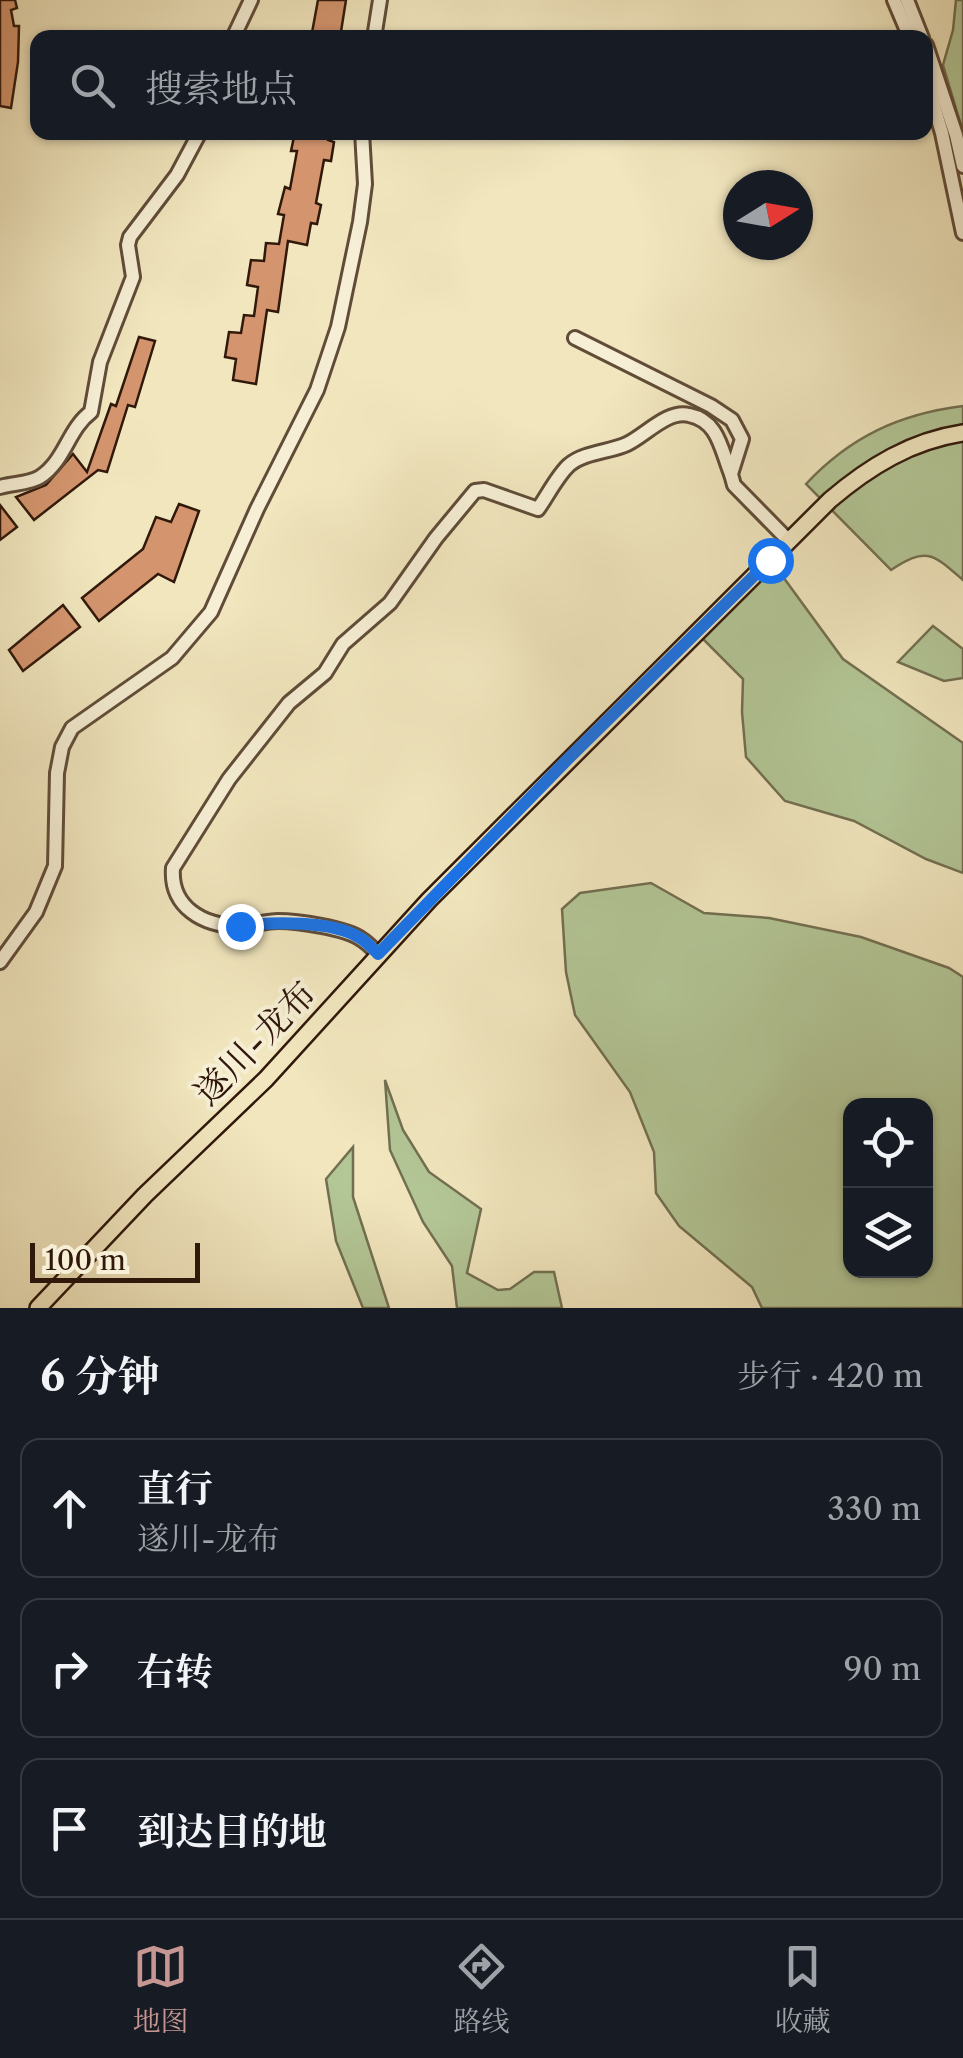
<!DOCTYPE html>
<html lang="zh">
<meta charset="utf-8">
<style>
body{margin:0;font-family:"Libre Caslon Text","Noto Serif SC",serif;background:#20242c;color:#f1f3f6}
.controls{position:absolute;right:30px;bottom:30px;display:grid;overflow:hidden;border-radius:20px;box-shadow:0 2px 8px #0004}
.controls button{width:90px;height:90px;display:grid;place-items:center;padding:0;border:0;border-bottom:2px solid #363941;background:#171b24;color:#f1f3f6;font:50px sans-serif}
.compass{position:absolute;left:723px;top:170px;width:90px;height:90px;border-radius:50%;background:#171b24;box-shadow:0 2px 8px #0004;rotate:79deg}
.scale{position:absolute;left:30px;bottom:25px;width:170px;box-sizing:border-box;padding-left:10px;border:5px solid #30180b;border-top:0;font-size:28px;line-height:35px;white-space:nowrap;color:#30180b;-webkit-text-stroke:8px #f6efd5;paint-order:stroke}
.stop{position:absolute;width:30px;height:30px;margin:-22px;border:8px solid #1a73e8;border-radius:50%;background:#fff}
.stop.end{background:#1a73e8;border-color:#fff;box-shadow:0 2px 10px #0008}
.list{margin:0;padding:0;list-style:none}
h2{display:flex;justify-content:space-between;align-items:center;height:130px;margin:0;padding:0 40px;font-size:42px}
h2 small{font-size:32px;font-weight:400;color:#9ea1a6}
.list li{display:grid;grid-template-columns:65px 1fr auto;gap:30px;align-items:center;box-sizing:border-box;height:140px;margin:0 20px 20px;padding:0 20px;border:2px solid #363941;border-radius:20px}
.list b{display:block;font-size:38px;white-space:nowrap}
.list p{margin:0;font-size:32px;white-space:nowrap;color:#9ea1a6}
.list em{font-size:32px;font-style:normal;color:#9ea1a6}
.icon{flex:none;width:55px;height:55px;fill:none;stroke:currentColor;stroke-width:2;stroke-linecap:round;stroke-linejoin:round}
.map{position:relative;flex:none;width:963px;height:1308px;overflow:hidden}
.search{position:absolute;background:#171b24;box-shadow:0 2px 8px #0004;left:30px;right:30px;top:30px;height:110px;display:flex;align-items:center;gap:25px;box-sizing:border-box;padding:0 35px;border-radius:20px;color:#9ea1a6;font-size:38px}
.sheet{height:610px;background:#171b24}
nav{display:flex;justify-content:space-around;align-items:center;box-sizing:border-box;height:140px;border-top:2px solid #363941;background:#171b24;font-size:28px;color:#9ea1a6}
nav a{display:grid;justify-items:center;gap:5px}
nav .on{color:#c59692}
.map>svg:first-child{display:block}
</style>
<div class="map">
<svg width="963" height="1308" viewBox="0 0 963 1308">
<rect width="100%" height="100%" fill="#f1e6be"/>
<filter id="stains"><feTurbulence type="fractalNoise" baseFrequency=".002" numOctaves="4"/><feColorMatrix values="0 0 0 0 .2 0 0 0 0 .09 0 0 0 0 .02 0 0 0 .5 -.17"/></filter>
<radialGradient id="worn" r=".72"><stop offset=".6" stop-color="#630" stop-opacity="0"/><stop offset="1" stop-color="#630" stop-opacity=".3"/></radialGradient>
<g fill="#b3c696" stroke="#726f50" stroke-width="2.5" fill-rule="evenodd">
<path d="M956,0h7v132l-20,-67 10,-35z"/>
<path d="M963,406v174c-30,-26 -36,-34 -72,-10l-85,-86c44,-47 93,-70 157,-78z"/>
<path d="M770,559l73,100 120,84v130l-37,-14 -72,-38 -69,-20 -39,-44 -4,-45 1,-33 -47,-47z"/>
<path d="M933,626l30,23v29l-19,3 -46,-19z"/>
<path d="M651,883l53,30 65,5 92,19 88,31 14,9v331h-201l-10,-21 -73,-61 -23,-33 -2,-41 -24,-60 -55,-77 -9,-43 -4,-63 18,-16zM850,1106h76v164h-76z"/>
<path d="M385,1080l18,50 26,42 52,37 -14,64 31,17 12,-1 24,-17h20l8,36h-105l-5,-42 -29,-44 -33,-72z"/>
<path d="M353,1147v50l36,111h-26l-27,-67 -10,-62z"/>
</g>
<g fill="#d4956e" stroke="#30180b" stroke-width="2.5">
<path d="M0,0h15l2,8 -6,2 3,16h5l-1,36 -7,46 -11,-2z"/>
<path d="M318,0h28l-6,38h-29z"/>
<path d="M295,132h34l-1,8 6,2 -3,19 -7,-1 -8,43 5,2 -4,19 -6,-1 -4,22 -19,-4 -10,71 -11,-2 -11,74 -23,-4 3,-21 -11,-2 4,-25 12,1 3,-18 10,1 4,-29 -11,-2 4,-25 13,1 2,-18 13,1 5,-29 -6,-1 7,-27 5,2 7,-38h-6z"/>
<path d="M139,337l16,4 -20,66 -7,-2 -21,67 -9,-2 -64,50 -18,-23 30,-12 27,-31 14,18 24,-68 5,2z"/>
<path d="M179,504l20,7 -25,71 -16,-8 -59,47 -17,-23 61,-49 13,-32 15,5z"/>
<path d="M0,505l17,22 -17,13z"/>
<path d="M63,605l17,22 -57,44 -14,-21z"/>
</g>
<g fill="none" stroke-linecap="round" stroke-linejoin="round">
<g stroke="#604c38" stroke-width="18">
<g id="minor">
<path d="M894,0l16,38"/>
<path d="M907,0l15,38"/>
<path d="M233,38l18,-38"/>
<path d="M374,38l6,-38"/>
<path d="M926,45l30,90 7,31"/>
<path d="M926,80l16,53 21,100"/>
<path d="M575,338l136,68 21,14 10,19 -11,35 3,11 54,55"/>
<path d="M0,487c13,-4 29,-3 40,-10 25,-16 28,-48 51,-65l9,-50 33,-85 -5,-32 2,-8 47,-62 23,-43"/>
<path d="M379,955c-6,-6 -11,-12 -18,-16 -15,-11 -64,-18 -83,-18 -13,0 -26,5 -39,5 -36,0 -69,-19 -66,-58l56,-89 60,-76 36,-30 18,-29 47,-41 46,-65 39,-47 9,-1 54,19c10,-14 19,-33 31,-44 15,-13 41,-13 58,-21 19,-9 40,-34 62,-29 30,6 32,35 42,59"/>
<path d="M0,962l36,-50 19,-46 2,-93 5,-26 10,-19 100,-70 39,-46 46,-103 60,-119 21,-63 22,-105 5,-38 -3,-52"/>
</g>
</g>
<g stroke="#30180b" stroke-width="20">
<path id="major" d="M38,1308l107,-113 121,-116 163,-179 401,-400c40,-34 81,-59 133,-67"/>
</g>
<use href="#minor" stroke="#f6efd5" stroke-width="12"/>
<use href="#major" stroke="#f1e6be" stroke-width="15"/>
</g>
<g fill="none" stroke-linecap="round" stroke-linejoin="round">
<path stroke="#1a73e8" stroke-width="12" d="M240,926c31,-4 93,-6 120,12 7,4 13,11 18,16l189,-194 203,-200"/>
</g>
<g text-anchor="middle" stroke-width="8" stroke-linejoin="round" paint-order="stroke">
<g font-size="35" fill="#30180b" stroke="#f6efd5">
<text transform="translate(255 1043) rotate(-46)" y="12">遂川-龙布</text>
</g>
</g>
<rect width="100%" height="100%" filter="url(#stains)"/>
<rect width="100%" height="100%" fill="url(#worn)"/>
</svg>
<div class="controls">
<button><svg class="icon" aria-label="locate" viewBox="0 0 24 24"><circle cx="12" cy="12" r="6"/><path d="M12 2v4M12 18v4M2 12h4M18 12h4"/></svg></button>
<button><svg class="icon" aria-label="layers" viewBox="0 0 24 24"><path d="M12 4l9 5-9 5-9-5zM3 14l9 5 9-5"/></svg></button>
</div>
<svg class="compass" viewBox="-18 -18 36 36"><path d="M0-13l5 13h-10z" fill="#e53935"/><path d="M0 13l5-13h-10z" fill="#9ea1a6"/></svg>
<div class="scale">100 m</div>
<div class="stop" style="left:770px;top:560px"></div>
<div class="stop end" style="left:240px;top:926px"></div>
<div class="search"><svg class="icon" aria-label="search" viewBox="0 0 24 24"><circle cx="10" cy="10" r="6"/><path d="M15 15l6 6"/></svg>搜索地点</div>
</div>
<section class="sheet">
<h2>6 分钟<small>步行 · 420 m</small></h2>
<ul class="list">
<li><svg class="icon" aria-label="ahead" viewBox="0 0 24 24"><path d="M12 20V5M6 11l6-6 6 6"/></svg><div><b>直行</b><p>遂川-龙布</p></div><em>330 m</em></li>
<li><svg class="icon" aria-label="right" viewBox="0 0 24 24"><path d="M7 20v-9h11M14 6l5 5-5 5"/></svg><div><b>右转</b></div><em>90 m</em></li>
<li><svg class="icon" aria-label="arrive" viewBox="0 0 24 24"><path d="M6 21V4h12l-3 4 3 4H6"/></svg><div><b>到达目的地</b></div></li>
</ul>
</section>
<nav>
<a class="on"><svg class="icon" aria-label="map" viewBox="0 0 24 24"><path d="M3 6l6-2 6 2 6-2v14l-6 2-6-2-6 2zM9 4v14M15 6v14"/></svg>地图</a>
<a><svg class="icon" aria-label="directions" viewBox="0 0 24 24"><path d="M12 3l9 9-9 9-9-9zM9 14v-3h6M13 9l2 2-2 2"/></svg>路线</a>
<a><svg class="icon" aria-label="saved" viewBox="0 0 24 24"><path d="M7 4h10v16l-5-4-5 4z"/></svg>收藏</a>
</nav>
